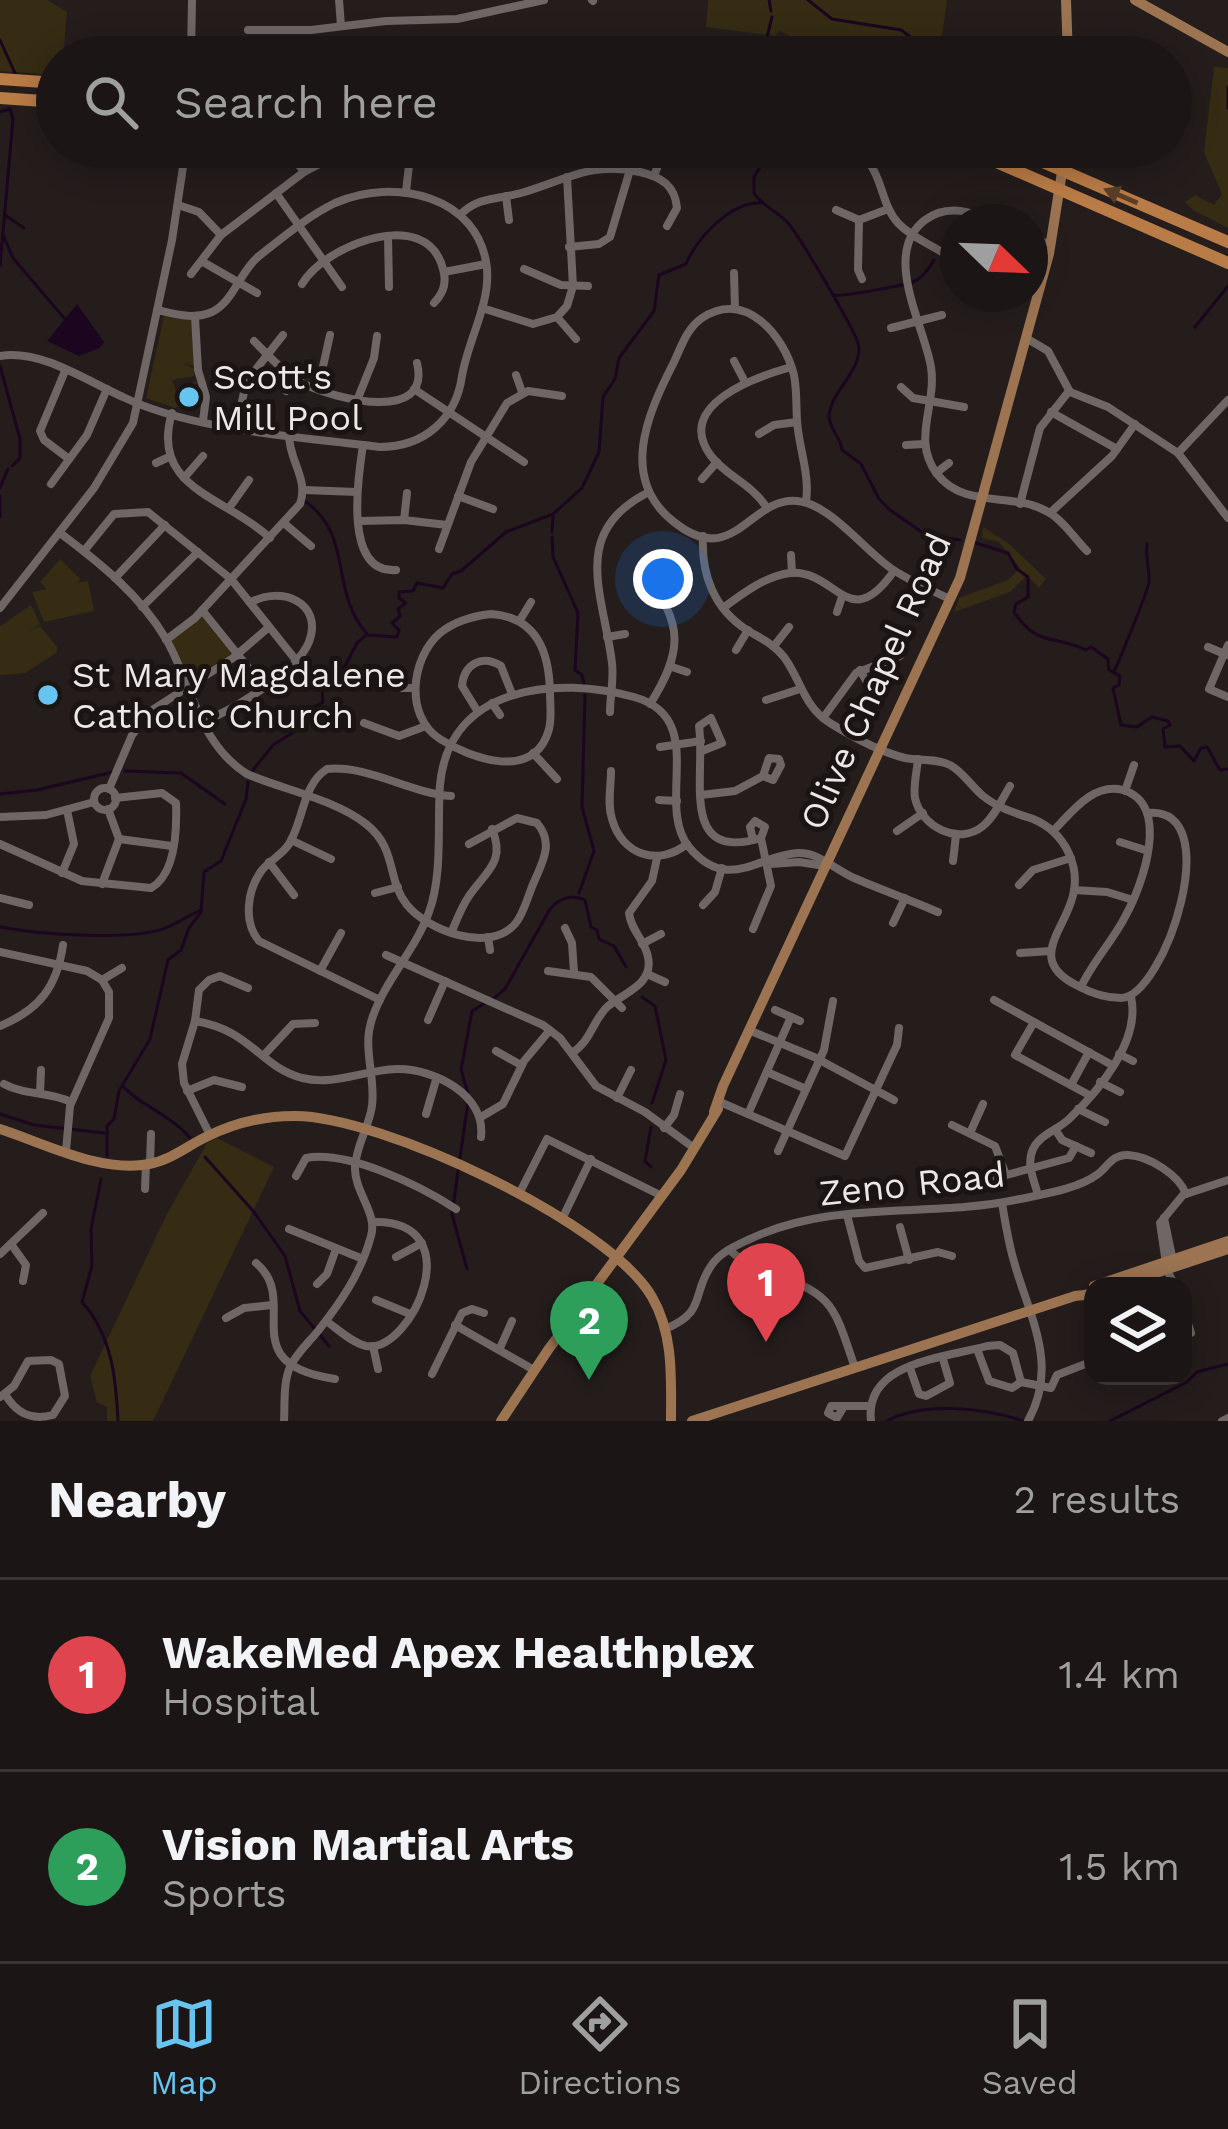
<!DOCTYPE html>
<style>
body{margin:0;font-family:"Work Sans",sans-serif;background:#241f1e;color:#f1f3f6}
.controls{position:absolute;right:36px;bottom:36px;display:grid;overflow:hidden;border-radius:24px;box-shadow:0 6px 30px #0003}
.controls button{width:108px;height:108px;display:grid;place-items:center;padding:0;border:0;border-bottom:3px solid #393534;background:#1b1615;color:#f1f3f6;font:60px sans-serif}
.compass{position:absolute;left:940px;top:204px;width:108px;height:108px;border-radius:50%;background:#1b1615;box-shadow:0 6px 30px #0003;rotate:113deg}
.you{position:absolute;left:663px;top:579px;width:42px;height:42px;margin:-30px;border:9px solid #fff;border-radius:50%;background:#1a73e8;box-shadow:0 0 0 18px #1a73e833}
.badge{display:grid;place-items:center;width:78px;height:78px;border-radius:50%;background:#67c4f0;color:#fff;font-size:39px;font-weight:700}
.pin{position:absolute;translate:-50% -99px;filter:drop-shadow(0 3px 6px #0008)}
.pin::after{content:'';position:absolute;top:63px;width:42px;height:36px;background:inherit;clip-path:polygon(0 0,100% 0,50% 100%)}
.list{margin:0;padding:0;list-style:none}
h2{display:flex;justify-content:space-between;align-items:center;height:156px;margin:0;padding:0 48px;font-size:51px}
h2 small{font-size:39px;font-weight:400;color:#a09fa0}
.list li{display:grid;grid-template-columns:78px 1fr auto;gap:36px;align-items:center;box-sizing:border-box;height:192px;padding:0 48px;border-top:3px solid #393534}
.list b{display:block;font-size:45px;white-space:nowrap}
.list p{margin:0;font-size:39px;white-space:nowrap;color:#a09fa0}
.list em{font-size:39px;font-style:normal;color:#a09fa0}
.icon{flex:none;width:66px;height:66px;fill:none;stroke:currentColor;stroke-width:2;stroke-linecap:round;stroke-linejoin:round}
.map{position:relative;flex:none;width:1228px;height:1421px;overflow:hidden}
.search{position:absolute;background:#1b1615;box-shadow:0 6px 30px #0003;left:36px;right:36px;top:36px;height:132px;display:flex;align-items:center;gap:30px;box-sizing:border-box;padding:0 42px;border-radius:66px;color:#a09fa0;font-size:45px}
.sheet{height:540px;background:#1b1615}
nav{display:flex;justify-content:space-around;align-items:center;box-sizing:border-box;height:168px;border-top:3px solid #393534;background:#1b1615;font-size:33px;color:#a09fa0}
nav a{display:grid;justify-items:center;gap:6px}
nav .on{color:#67c4f0}
.map>svg:first-child{display:block}
</style>
<div class="map">
<svg width="1228" height="1421" viewBox="0 0 1228 1421">
<rect width="100%" height="100%" fill="#241d1c"/>
<g fill="#352c13">
<path d="M0,0h47l20,12 -4,45h-6v18l-57,-4z"/>
<path d="M708,0h239l-8,57h-102l-58,-26 -4,5 -69,-9z"/>
<path d="M1214,67l14,1v160l-35,-18 -8,-8 10,-7 19,10 8,-11 -18,-42z"/>
<path d="M164,316l27,3 3,47 -11,-3 11,6v7l-22,4 4,11 20,-10 4,23 -10,4 -9,-4 -6,4 -29,-10z"/>
<path d="M983,527l25,16 38,36 -7,9 -12,-13 -17,17 -56,20 5,-14 49,-18 12,-12 -21,-26 -17,-4z"/>
<path d="M60,559l20,20 -2,4 10,-2 6,30 -50,11 -12,-30 15,-3 -7,-7z"/>
<path d="M31,605l9,19 -11,7 11,-5 17,21v5l-32,21 -25,2v-49z"/>
<path d="M202,617l30,37 -43,25 -19,-37z"/>
<path d="M217,1138l57,29 -121,254h-46v-14l-10,-5 -7,-26 77,-162 40,-71z"/>
</g>
<path fill="#1c051e" d="M77,304l27,38 -4,6 -21,8 -32,-15z"/>
<g fill="none" stroke-linecap="round" stroke-linejoin="round">
<g stroke="#1c051e" stroke-width="3">
<path d="M769,0l2,11"/>
<path d="M808,0l24,19 69,11 37,27"/>
<path d="M0,40l15,33"/>
<path d="M762,57l10,-40"/>
<path d="M1228,87v21"/>
<path d="M0,112l10,-3 3,10 -13,147"/>
<path d="M772,147l-18,30v16c9,14 25,19 35,31 11,14 69,110 70,123 1,26 -28,44 -30,69 0,13 12,21 13,34l19,14 18,35 11,11 36,25 34,5"/>
<path d="M5,215l19,13"/>
<path d="M3,235l10,23 51,60"/>
<path d="M834,295c8,2 71,-10 79,-13 10,-4 16,-13 21,-22"/>
<path d="M1195,327l33,-41"/>
<path d="M0,366l20,73v19l-8,8"/>
<path d="M0,488l8,-19"/>
<path d="M0,496v21"/>
<path d="M305,501c50,36 23,90 63,134l29,2 2,-7 -7,-7 8,-7 -2,-7 8,-6 -7,-5v-6l14,-1 4,-8 26,5 9,-14 9,-3 45,-39 47,-18 29,-26 17,-36 4,-55 12,-18 4,-21 35,-47 5,-36 27,-11c11,-26 45,-63 75,-61"/>
<path d="M552,532l1,-16"/>
<path d="M552,537l1,20 25,56 -3,57 7,5 2,9"/>
<path d="M976,543l32,10 9,16 11,8v20l-12,7 -2,8c23,35 41,23 72,38l5,-3 17,12 1,11 11,6 -1,9 -6,3 8,37 16,2 15,-10 16,4 2,4 -7,4 2,18 15,-1 14,15 7,-13 6,-1 13,23 8,-1"/>
<path d="M1114,671c4,-7 35,-83 35,-89 1,-14 -4,-24 -2,-38"/>
<path d="M253,770l20,-25 32,-20 4,-15 14,-8 -2,-27 24,-9 12,-23 9,-8"/>
<path d="M125,771l56,2 44,31"/>
<path d="M0,794l37,-4 76,-18"/>
<path d="M579,893l15,-42 -12,-44 3,-112"/>
<path d="M0,927c37,7 135,15 168,0 11,-5 22,-12 33,-17"/>
<path d="M642,997l13,9 11,54 -14,43"/>
<path d="M493,999l12,-10 45,-80c9,-11 22,-15 35,-9l6,27 6,3 2,9 15,7 12,21"/>
<path d="M123,1086c13,17 47,28 67,52"/>
<path d="M468,1093l-7,-23 11,-59 13,-8"/>
<path d="M0,1114l34,11 70,8"/>
<path d="M651,1127l-6,34 6,6"/>
<path d="M107,1156v-30l7,-7 5,-28 31,-52 18,-79 13,-10 8,-22 12,-16 3,-40 17,-11 25,-62 2,-17"/>
<path d="M205,1157l49,55 31,44 15,55 29,35"/>
<path d="M101,1179l-10,50 1,37 -10,36c30,33 34,77 36,119"/>
<path d="M467,1269l-15,-55 16,-112"/>
<path d="M887,1421c36,-20 98,-13 136,0"/>
<path d="M1110,1421l77,-39 10,-10 31,-8"/>
</g>
<g stroke="#6f6765" stroke-width="8">
<path d="M339,0l2,26"/>
<path d="M592,0l1,1"/>
<path d="M248,30h63l75,-9 71,-2 87,-19"/>
<path d="M191,57l1,-57"/>
<path d="M407,147l44,9 47,-9"/>
<path d="M811,159c10,-10 21,-13 35,-10 39,9 30,50 52,74 12,13 31,21 47,31"/>
<path d="M215,163c28,-14 71,-20 89,9"/>
<path d="M605,167v-15"/>
<path d="M654,176l6,-16"/>
<path d="M406,192l5,-45"/>
<path d="M276,193l66,94"/>
<path d="M506,196l3,24"/>
<path d="M178,205l21,7 22,23"/>
<path d="M836,210l23,10 29,-11"/>
<path d="M460,215c19,-19 37,-15 61,-22 45,-13 70,-32 119,-21 21,5 35,13 37,36l-10,18"/>
<path d="M859,220l-1,50 4,9"/>
<path d="M995,222c-23,-10 -47,-19 -70,-2 -44,33 -1,105 6,147 6,38 -20,73 6,107 28,36 76,17 111,38 15,8 26,26 39,39"/>
<path d="M388,237l1,50"/>
<path d="M1030,237l21,8"/>
<path d="M569,247l30,-3 11,-7 20,-67"/>
<path d="M203,262l54,31"/>
<path d="M524,269l37,16 27,1"/>
<path d="M444,272l42,-8"/>
<path d="M734,273l1,36"/>
<path d="M191,274l30,-39 83,-63 31,-16"/>
<path d="M302,284c23,-39 125,-79 141,-15 4,13 1,24 -9,34"/>
<path d="M482,308l51,16 24,-7 10,-11 6,-20 -6,-109"/>
<path d="M195,317l3,53 8,27 -3,24"/>
<path d="M557,317l19,22"/>
<path d="M891,328l51,-13"/>
<path d="M1026,338l22,13 22,41 38,15 70,46 50,65"/>
<path d="M254,341c14,14 32,34 50,43 29,14 128,41 113,-21"/>
<path d="M0,356c41,-7 87,25 123,41 70,34 180,40 257,50 44,0 76,-28 82,-71 6,-36 28,-71 25,-107 -7,-74 -94,-92 -152,-66 -27,13 -53,35 -76,53 -19,15 -25,45 -47,56 -18,8 -37,2 -55,-2"/>
<path d="M734,361l11,21"/>
<path d="M65,371l-25,60 4,9 25,19"/>
<path d="M516,375l6,17"/>
<path d="M901,387l12,11 51,9"/>
<path d="M318,389l12,-54"/>
<path d="M414,389l110,73"/>
<path d="M286,391l9,-13"/>
<path d="M358,398l16,-40 3,-22"/>
<path d="M1051,412l66,37"/>
<path d="M172,413c-23,76 55,84 98,125"/>
<path d="M237,427l9,-45 37,-47"/>
<path d="M759,434l15,-9 23,-3"/>
<path d="M363,445c-5,32 -20,129 33,125"/>
<path d="M906,445l18,-1"/>
<path d="M1178,453l50,-53"/>
<path d="M156,463l13,-6"/>
<path d="M936,473l13,-10"/>
<path d="M184,478l19,-22"/>
<path d="M702,479l15,-17"/>
<path d="M51,484l36,-49 20,-46"/>
<path d="M304,490l53,2"/>
<path d="M458,496l35,13"/>
<path d="M806,502c4,-28 -7,-53 -9,-81 -1,-16 0,-31 -3,-46 -10,-40 -49,-86 -92,-57 -16,11 -21,30 -29,46 -26,51 -54,115 1,158 60,48 75,-25 123,-21 32,2 68,50 95,68 18,12 38,21 58,30"/>
<path d="M1020,504l20,-76 29,-37"/>
<path d="M229,508l20,-28"/>
<path d="M767,508c-16,-25 -40,-31 -56,-52 -38,-51 45,-79 80,-89"/>
<path d="M1050,513l62,-57 23,-32"/>
<path d="M404,520l3,-27"/>
<path d="M359,521l45,-1 43,5"/>
<path d="M285,524l26,22"/>
<path d="M60,533c40,30 80,62 106,106 27,47 32,104 81,135 37,16 87,25 119,50 32,25 20,55 41,81 20,25 82,49 108,19 9,-10 13,-29 19,-42 9,-21 20,-39 3,-59l-20,-5 -48,26"/>
<path d="M703,536c-2,38 11,73 44,94 13,8 27,14 37,27 17,23 20,50 46,66 21,13 51,29 75,35 15,3 31,0 45,7 13,7 22,22 33,31 15,12 32,17 50,23 32,13 50,49 38,83 -11,33 -42,60 7,84 13,7 28,12 43,12 44,-1 107,-193 27,-185"/>
<path d="M439,549l32,-87 36,-59 21,-12 34,5"/>
<path d="M84,551l30,-37 34,-2 83,67 64,80"/>
<path d="M791,555l1,18"/>
<path d="M645,575c40,48 37,79 5,129"/>
<path d="M115,578l50,-53"/>
<path d="M142,607l56,-55"/>
<path d="M0,608l94,-120 39,-65 39,-183 14,-93"/>
<path d="M723,608c19,-14 42,-32 67,-35 47,-4 58,63 104,-2"/>
<path d="M202,610l61,76"/>
<path d="M837,612l5,-15"/>
<path d="M491,614c46,3 58,38 59,78 0,12 2,25 -1,37 -14,53 -78,30 -109,10 -36,-23 -29,-81 0,-106 15,-12 33,-17 51,-19z"/>
<path d="M520,620l11,-18"/>
<path d="M607,637l18,-3"/>
<path d="M166,640l29,-22 105,-114c9,-25 -11,-43 -11,-69"/>
<path d="M1228,645l-19,44 19,8"/>
<path d="M774,646l15,-19"/>
<path d="M1208,647l19,8"/>
<path d="M736,650l12,-20"/>
<path d="M672,667l15,5"/>
<path d="M860,670l8,14"/>
<path d="M402,688h13"/>
<path d="M766,700l34,-11"/>
<path d="M492,703l8,12"/>
<path d="M478,712l-16,-26c2,-22 20,-32 39,-20l11,28"/>
<path d="M610,712c0,-16 4,-32 2,-49 -8,-67 -43,-130 35,-170"/>
<path d="M823,718l33,-45 44,-17"/>
<path d="M202,722c29,-11 95,-50 107,-80 15,-40 -29,-57 -59,-39"/>
<path d="M364,723l35,13 27,-10"/>
<path d="M660,747l41,-6"/>
<path d="M702,751l20,-8 -11,-25 -12,8c7,50 -21,137 62,112l10,48 -18,43"/>
<path d="M533,753l24,26"/>
<path d="M918,759c-1,12 -5,27 -3,39 6,29 44,48 68,28 12,-10 19,-27 27,-40"/>
<path d="M611,771c0,16 -4,33 1,48 10,36 46,48 75,25"/>
<circle cx="105" cy="799" r="11"/>
<path d="M109,789l23,-54 17,-23 84,-54 36,-31"/>
<path d="M1125,791l9,-26"/>
<path d="M701,795l34,-4 28,-15 10,4 8,-15 -2,-6 -10,-1 -6,18"/>
<path d="M659,800l18,1"/>
<path d="M0,817l46,-2 48,-13"/>
<path d="M897,831l26,-18"/>
<path d="M1053,831c18,-18 40,-49 70,-41 49,14 19,96 3,125 -13,26 -33,46 -45,72"/>
<path d="M119,839l53,7"/>
<path d="M291,840l40,19"/>
<path d="M753,840l-3,-13 5,-6 10,6 -4,11"/>
<path d="M1120,842l25,8"/>
<path d="M0,844l82,37 69,7c25,-14 26,-58 25,-85l-14,-10 -47,5"/>
<path d="M953,861l3,-26"/>
<path d="M269,862l25,33"/>
<path d="M770,864l29,-2 26,4"/>
<path d="M62,873l12,-29 -7,-34"/>
<path d="M102,884l17,-45 -11,-30"/>
<path d="M1019,885l14,-15 38,-12"/>
<path d="M1074,890l33,2 26,8"/>
<path d="M375,893l23,-6"/>
<path d="M0,898l29,7"/>
<path d="M703,905l12,-13 7,-24"/>
<path d="M893,923l12,-25"/>
<path d="M565,928l7,15 2,29"/>
<path d="M452,931c5,-12 10,-25 17,-35 17,-25 37,-34 23,-67"/>
<path d="M488,937l2,13"/>
<path d="M642,944l19,-10"/>
<path d="M0,952l87,19 15,9 7,12v26l-39,88 -4,45"/>
<path d="M1020,953l31,-2"/>
<path d="M386,955l157,70 17,13 36,48 49,26 49,36"/>
<path d="M320,971l21,-38"/>
<path d="M548,971l43,6 31,31"/>
<path d="M647,974l18,8"/>
<path d="M102,980l20,-12"/>
<path d="M380,1000l-121,-59c-16,-19 -12,-51 3,-71 8,-10 20,-15 27,-26 15,-24 13,-59 38,-75 41,-4 83,24 124,27"/>
<path d="M994,1000l118,65"/>
<path d="M775,1010l25,11"/>
<path d="M428,1020l17,-39"/>
<path d="M195,1021c56,9 64,45 107,57 32,8 62,-8 94,-9 38,-1 90,26 85,68"/>
<path d="M1034,1022l-19,33 74,40"/>
<path d="M0,1026c39,-16 57,-39 63,-81"/>
<path d="M751,1031l63,26 80,43"/>
<path d="M496,1051l25,14"/>
<path d="M572,1053c19,-12 20,-31 35,-46 16,-14 47,-22 41,-50 -3,-17 -17,-26 -19,-44l23,-32 5,-23"/>
<path d="M1119,1054l14,7"/>
<path d="M264,1055l29,-31 22,-1"/>
<path d="M767,1072l39,17"/>
<path d="M1100,1082l20,10"/>
<path d="M4,1084c22,12 44,7 67,18"/>
<path d="M1071,1085l18,-33"/>
<path d="M187,1091l27,-11 28,7"/>
<path d="M40,1093l1,-23"/>
<path d="M617,1098l14,-28"/>
<path d="M720,1102l125,54 52,-111 2,-17"/>
<path d="M1078,1109l27,13"/>
<path d="M426,1114l10,-34"/>
<path d="M748,1114l43,-97"/>
<path d="M481,1117l22,-13 21,-43 26,-31"/>
<path d="M952,1125l43,21 11,29"/>
<path d="M664,1128l10,-13 6,-21"/>
<path d="M1055,1129l7,11 29,13"/>
<path d="M970,1133l13,-29"/>
<path d="M210,1135l-26,-52 -2,-19 13,-43 4,-31 10,-10 11,-4 28,12"/>
<path d="M778,1151l46,-101 9,-49"/>
<path d="M150,1164l1,-30"/>
<path d="M296,1176l10,-18c42,-8 115,28 150,51"/>
<path d="M976,1180l8,1 85,-23 7,-12"/>
<path d="M145,1189l1,-25"/>
<path d="M520,1192l27,-53 115,57"/>
<path d="M1038,1195c-4,-15 -12,-31 -5,-46 7,-15 25,-19 36,-30 30,-28 72,-79 62,-122"/>
<path d="M1002,1203c3,18 6,37 11,55 15,57 47,105 15,163"/>
<path d="M847,1215l12,46 6,7 73,-16 14,4"/>
<path d="M563,1217l28,-58"/>
<path d="M1164,1218l9,43"/>
<path d="M900,1227l9,33"/>
<path d="M289,1229l74,30"/>
<path d="M11,1244l15,21 -3,16"/>
<path d="M730,1250c10,11 20,13 33,19 70,27 69,30 92,99"/>
<path d="M0,1254l43,-41"/>
<path d="M396,1257l26,-14"/>
<path d="M256,1263c46,38 -25,101 79,116"/>
<path d="M317,1284l10,-10 9,-25"/>
<path d="M1175,1286l-8,-16 -7,-47 23,-28 45,-15"/>
<path d="M376,1300l34,14"/>
<path d="M1183,1308l8,25"/>
<path d="M226,1318l18,-10 28,-3"/>
<path d="M326,1321c12,8 26,22 40,25 46,8 107,-128 6,-124"/>
<path d="M455,1325l79,45"/>
<path d="M665,1329c42,-17 26,-34 46,-63 8,-13 24,-20 37,-26 86,-42 183,-21 272,-41 24,-5 58,-10 78,-25 10,-8 15,-20 30,-19 21,1 51,20 58,39"/>
<path d="M373,1346l5,23"/>
<path d="M500,1348l12,-27"/>
<path d="M977,1349l12,32 23,7 9,-6"/>
<path d="M910,1368l9,26 7,2 24,-13 -7,-24"/>
<path d="M432,1374l30,-61 10,-4 12,4"/>
<path d="M0,1397l14,-11 14,-25 23,-1 8,4 6,32 -12,19c-22,6 -37,-2 -48,-21"/>
<path d="M843,1408l-6,10 -9,-5 3,-7h39"/>
<path d="M284,1421c1,-17 -1,-38 6,-54 6,-13 19,-25 28,-36 23,-29 43,-58 53,-95 7,-23 -17,-44 -16,-69 1,-21 14,-40 17,-61 4,-31 -11,-59 1,-90 13,-37 43,-67 56,-104 14,-38 8,-87 11,-127 9,-100 117,-109 194,-88 76,21 20,107 55,150 39,47 71,7 109,6 21,-1 37,17 56,25 28,12 56,22 84,34"/>
<path d="M871,1421c-7,-59 73,-63 116,-75l13,-1 13,8 8,29 30,6 6,-13 36,-14"/>
<path d="M1222,1421l6,-3"/>
</g>
<g stroke="#9c7452" stroke-width="10">
<path d="M1066,0l2,57"/>
<path d="M1135,0l93,52"/>
<path d="M714,1112l9,-26 237,-508 89,-324 17,-107"/>
<path d="M0,1129c46,15 100,44 149,35 22,-4 38,-18 57,-27 28,-14 57,-21 88,-21 84,-1 315,106 358,181 22,38 19,82 19,124"/>
<path d="M1094,1286l134,-45"/>
<path d="M1117,1286l111,-37"/>
<path d="M501,1421l47,-71 133,-180 37,-61"/>
<path d="M692,1421l383,-125 18,-2"/>
</g>
<g stroke="#ba7c46" stroke-width="12">
<path d="M618,57h117"/>
<path d="M0,79l57,4"/>
<path d="M0,98l57,4"/>
<path d="M962,147l266,116"/>
<path d="M1008,147l220,95"/>
</g>
</g>
<defs><path id="oneway-solid" d="M-6-.8H1V-3.2L6.5 0L1 3.2V.8H-6Z" transform="scale(3)"/></defs>
<use fill="#5a3e27" href="#oneway-solid" transform="translate(1121 196) rotate(-157)"/>
<g fill="#67c4f0" stroke="#1a1412" stroke-width="4.5">
<circle cx="189" cy="397" r="12"/>
<circle cx="48" cy="695" r="12"/>
</g>
<g text-anchor="middle" stroke-width="10" stroke-linejoin="round" paint-order="stroke">
<g font-size="36" fill="#ede8e7" stroke="#1a1412" text-anchor="start">
<text x="213" y="389">Scott's<tspan x="213" dy="41">Mill Pool</tspan></text>
<text x="72" y="687">St Mary Magdalene<tspan x="72" dy="41">Catholic Church</tspan></text>
</g>
<g font-size="36" fill="#ede8e7" stroke="#1a1412">
<text transform="translate(875 681) rotate(-66)" y="13">Olive Chapel Road</text>
<text transform="translate(912 1183) rotate(-6)" y="13">Zeno Road</text>
</g>
</g>
</svg>
<div class="controls">
<button><svg class="icon" aria-label="layers" viewBox="0 0 24 24"><path d="M12 4l9 5-9 5-9-5zM3 14l9 5 9-5"/></svg></button>
</div>
<svg class="compass" viewBox="-18 -18 36 36"><path d="M0-13l5 13h-10z" fill="#e53935"/><path d="M0 13l5-13h-10z" fill="#a09fa0"/></svg>
<div class="you"></div>
<div class="pin badge" style="left:766px;top:1342px;background:#e0444e">1</div>
<div class="pin badge" style="left:589px;top:1380px;background:#2e9e5b">2</div>
<div class="search"><svg class="icon" aria-label="search" viewBox="0 0 24 24"><circle cx="10" cy="10" r="6"/><path d="M15 15l6 6"/></svg>Search here</div>
</div>
<section class="sheet">
<h2>Nearby<small>2 results</small></h2>
<ul class="list">
<li><span class="badge" style="background:#e0444e">1</span><div><b>WakeMed Apex Healthplex</b><p>Hospital</p></div><em>1.4 km</em></li>
<li><span class="badge" style="background:#2e9e5b">2</span><div><b>Vision Martial Arts</b><p>Sports</p></div><em>1.5 km</em></li>
</ul>
</section>
<nav>
<a class="on"><svg class="icon" aria-label="map" viewBox="0 0 24 24"><path d="M3 6l6-2 6 2 6-2v14l-6 2-6-2-6 2zM9 4v14M15 6v14"/></svg>Map</a>
<a><svg class="icon" aria-label="directions" viewBox="0 0 24 24"><path d="M12 3l9 9-9 9-9-9zM9 14v-3h6M13 9l2 2-2 2"/></svg>Directions</a>
<a><svg class="icon" aria-label="saved" viewBox="0 0 24 24"><path d="M7 4h10v16l-5-4-5 4z"/></svg>Saved</a>
</nav>
